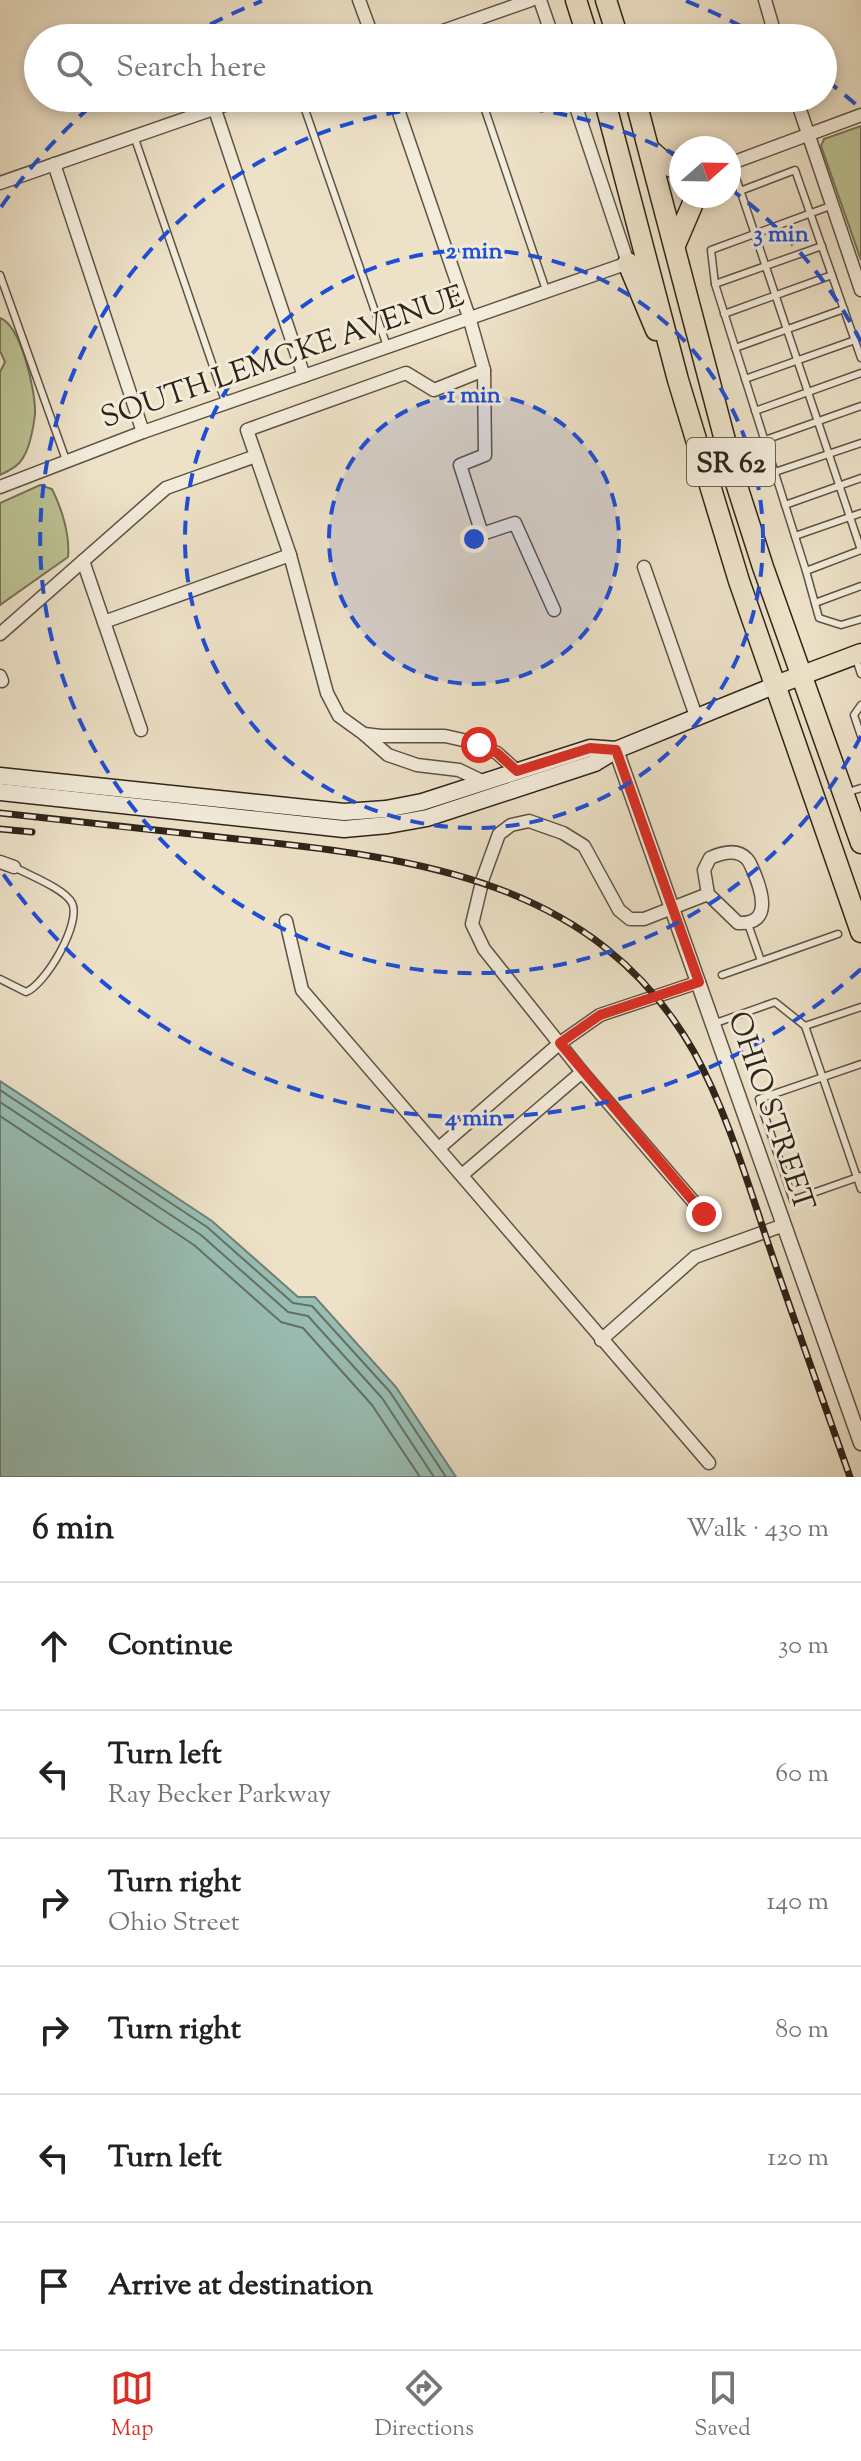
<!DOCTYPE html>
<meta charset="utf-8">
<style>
body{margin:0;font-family:"Sorts Mill Goudy",serif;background:#f2f2f2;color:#222}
.compass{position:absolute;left:669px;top:136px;width:72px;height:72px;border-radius:50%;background:#fff;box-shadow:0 4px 12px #0003;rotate:70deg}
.stop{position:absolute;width:24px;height:24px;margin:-18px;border:6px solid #d93025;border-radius:50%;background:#fff}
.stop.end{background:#d93025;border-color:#fff;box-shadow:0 2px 8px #0008}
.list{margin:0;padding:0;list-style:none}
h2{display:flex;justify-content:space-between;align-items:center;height:104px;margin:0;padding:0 32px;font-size:34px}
h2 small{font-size:26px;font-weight:400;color:#767676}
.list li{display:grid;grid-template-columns:52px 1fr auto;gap:24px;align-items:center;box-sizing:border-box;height:128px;padding:0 32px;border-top:2px solid #e0e0e0}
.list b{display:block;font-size:30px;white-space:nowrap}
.list p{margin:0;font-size:26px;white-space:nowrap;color:#767676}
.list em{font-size:26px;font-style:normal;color:#767676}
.icon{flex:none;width:44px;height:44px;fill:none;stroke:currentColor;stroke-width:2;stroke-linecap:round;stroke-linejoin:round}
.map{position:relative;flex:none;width:861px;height:1477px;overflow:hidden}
.search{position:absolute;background:#fff;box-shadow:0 4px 12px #0003;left:24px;right:24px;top:24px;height:88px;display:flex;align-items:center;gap:20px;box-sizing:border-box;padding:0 28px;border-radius:44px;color:#767676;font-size:30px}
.sheet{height:872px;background:#fff}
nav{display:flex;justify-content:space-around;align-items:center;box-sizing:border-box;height:112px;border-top:2px solid #e0e0e0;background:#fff;font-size:22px;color:#767676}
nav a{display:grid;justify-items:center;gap:4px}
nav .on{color:#d93025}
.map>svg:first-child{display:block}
</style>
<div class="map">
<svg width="861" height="1477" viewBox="0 0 861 1477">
<rect width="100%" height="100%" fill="#ede1c7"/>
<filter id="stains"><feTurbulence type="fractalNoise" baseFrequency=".0025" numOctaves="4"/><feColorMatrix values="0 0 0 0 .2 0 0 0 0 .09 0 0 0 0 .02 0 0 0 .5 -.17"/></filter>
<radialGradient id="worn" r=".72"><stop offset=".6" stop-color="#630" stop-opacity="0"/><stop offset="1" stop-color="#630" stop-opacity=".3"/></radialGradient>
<g fill="#bcc293" stroke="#767356" stroke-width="2">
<path d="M861,126v134l-40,-114 3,-7z"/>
<path d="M0,318c21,7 36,74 35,96 -1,11 -5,32 -11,42 -5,10 -14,14 -24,19v-103l5,-10 -5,-11z"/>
<path d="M40,485l12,4c10,20 18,46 16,68l-68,48v-102z"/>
</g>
<path fill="#99beb4" stroke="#6f8076" stroke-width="2" d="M0,1081l212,140 86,76h17l81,90 60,90h-456z"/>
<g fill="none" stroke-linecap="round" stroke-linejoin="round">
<g stroke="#647166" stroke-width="2">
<path d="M0,1090l207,137 86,76 19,3 78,86 56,85"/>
<path d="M0,1102l201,133 87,77 20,4 74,82 52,79"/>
<path d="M0,1116l194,129 87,77 22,6 69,77 48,72"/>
</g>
<g stroke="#5e5344" stroke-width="9">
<g id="service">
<path d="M301,98l86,248"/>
<path d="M481,98l66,195"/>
<path d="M134,136l92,268"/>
<path d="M731,163l130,387"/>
<path d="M740,191l55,-21 66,188"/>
<path d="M833,205l-122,45 4,34 91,287 55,-21"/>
<path d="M0,275l66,185"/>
<path d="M715,284l107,-38"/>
<path d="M724,314l108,-39"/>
<path d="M735,348l109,-39"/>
<path d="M745,379l110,-39"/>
<path d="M755,411l106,-38"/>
<path d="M765,440l96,-34"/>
<path d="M775,472l86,-29"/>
<path d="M785,505l76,-27"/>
<path d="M795,536l66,-23"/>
<path d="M806,571l13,47 22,7 20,-6"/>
<path d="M815,603l46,-17"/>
<path d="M856,659l5,15"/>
<path d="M861,705l-7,10 7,21"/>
<path d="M845,793l16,-5"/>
<path d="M748,924l13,37"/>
<path d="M722,975l116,-41"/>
<path d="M0,979l26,13c19,-7 56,-69 46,-89 -7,-14 -43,-28 -58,-36"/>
<path d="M713,1024l62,-22 30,24 56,163"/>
<path d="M805,1026l56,-19"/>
<path d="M861,1064l-102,35 34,101 68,-24"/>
</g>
</g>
<g stroke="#5e5344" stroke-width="15">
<g id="minor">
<path d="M359,0l14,38"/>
<path d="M540,0l13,38"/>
<path d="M765,0l11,38"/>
<path d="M423,38l108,-38"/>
<path d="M796,98l65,192"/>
<path d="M215,110l89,266"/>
<path d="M54,164l89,268"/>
<path d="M729,164l132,-49"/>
<path d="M0,183l245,-85"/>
<path d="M484,370l1,85 -25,10 22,69 33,-11 39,87"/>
<path d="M256,456l34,99 37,138 12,23 25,18 17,2h64l27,6 25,11 20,18"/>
<path d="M0,487l143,-55 485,-169 -55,-165"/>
<path d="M83,561l58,169"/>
<path d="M644,567l53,152"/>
<path d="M104,622l186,-67"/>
<path d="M0,634l166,-146 90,-32 -9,-26 159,-57 28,17 50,-20 -15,-53 -75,-219"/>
<path d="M0,676l2,5"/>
<path d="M364,734l24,21 29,10 42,5 25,12"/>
<path d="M0,862l14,5"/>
<path d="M286,921l16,69 407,473"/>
<path d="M439,1148l121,-105 40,-28 99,-33"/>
<path d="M462,1175l120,-103"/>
<path d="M704,1214l-122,-142 -98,-123 -12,-25 11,-46 16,-44 12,-9 18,-4 34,12 21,13 35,64 11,9h14l64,-25 30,29c35,2 24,-32 15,-53 -2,-4 -3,-8 -6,-11 -10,-11 -26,-6 -37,-1l-6,12 4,24"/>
<path d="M601,1340l94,-83 89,-32"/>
</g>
</g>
<g stroke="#5e5344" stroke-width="17">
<path id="tertiary" d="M616,750l245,693"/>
</g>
<g stroke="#2f2419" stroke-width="19">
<g id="secondary">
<path d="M0,776l344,36 42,-3 36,-7 168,-54 26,2"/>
<path d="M0,792l344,37 44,-4 39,-7 168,-55 21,-13 160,-65"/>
</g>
</g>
<g stroke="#2f2419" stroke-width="21">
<path id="primary" d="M776,685l85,-32"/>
</g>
<g stroke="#2f2419" stroke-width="23">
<g id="trunk">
<path d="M576,0l12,38"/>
<path d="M606,0l12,38"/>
<path d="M604,98l74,282 61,201 122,351"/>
<path d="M635,98l102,388 26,81 98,276"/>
<path d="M650,150l17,15 14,5"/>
<path d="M675,245l21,-49"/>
<path d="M628,263l28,67"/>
</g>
</g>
<use href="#service" stroke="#f3ecdb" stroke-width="6"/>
<use href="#minor" stroke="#f3ecdb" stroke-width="12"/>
<use href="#tertiary" stroke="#f3ecdb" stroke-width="14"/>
<use href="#secondary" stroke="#f3ecdb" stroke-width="16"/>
<use href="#primary" stroke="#ede1c7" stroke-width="18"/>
<use href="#trunk" stroke="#ede1c7" stroke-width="20"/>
<g stroke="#2f2419" stroke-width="7">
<g id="rail">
<path d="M0,813c79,9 158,18 237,26 178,19 359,40 457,213 33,60 53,129 75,194 26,77 54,154 81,231"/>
<path d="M0,829l32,3"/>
</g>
</g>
<use href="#rail" stroke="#f3ecdb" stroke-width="4" stroke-dasharray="12" stroke-linecap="butt"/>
</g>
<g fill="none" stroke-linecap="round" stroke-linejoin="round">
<path stroke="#d93025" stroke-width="10" d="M479,745l18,8 20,18 73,-23 26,2 83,232 -99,33 -40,28 144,171"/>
</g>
<circle cx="474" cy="539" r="145" fill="#1d4ed8" fill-opacity=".12"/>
<g fill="none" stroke="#1d4ed8" stroke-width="4" stroke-dasharray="14 10">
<circle cx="474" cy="539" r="145"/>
<circle cx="474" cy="539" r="289"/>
<path d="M861 736A434 434 0 1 1 678 156M729 188A434 434 0 0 1 861 342"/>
<path d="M861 969A578 578 0 0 1 1 871M1 207A578 578 0 0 1 99 99M189 36A578 578 0 0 1 262 1M686 1A578 578 0 0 1 759 36M826 80A578 578 0 0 1 861 109"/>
</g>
<g text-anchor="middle" stroke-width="6" stroke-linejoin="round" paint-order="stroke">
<rect fill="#f3ecdb" stroke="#6a6053" stroke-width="2" x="687" y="438" width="88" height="48" rx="6"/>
<g font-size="28" font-weight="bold" fill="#2f2419">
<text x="731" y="472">SR 62</text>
</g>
<g font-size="30" fill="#2f2419" stroke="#f3ecdb">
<text transform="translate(282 356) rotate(-19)" y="10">SOUTH LEMCKE AVENUE</text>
<text transform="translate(772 1111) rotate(71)" y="10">OHIO STREET</text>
</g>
</g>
<circle cx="474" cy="539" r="12" fill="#1d4ed8" stroke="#f3ecdb" stroke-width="4"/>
<g font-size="24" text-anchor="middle" font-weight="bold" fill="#1d4ed8" stroke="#f3ecdb" stroke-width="6" stroke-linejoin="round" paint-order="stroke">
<text x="781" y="241">3 min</text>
<text x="474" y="258">2 min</text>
<text x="474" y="402">1 min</text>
<text x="474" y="1125">4 min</text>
</g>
<rect width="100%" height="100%" filter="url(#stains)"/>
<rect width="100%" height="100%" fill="url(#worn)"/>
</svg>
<svg class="compass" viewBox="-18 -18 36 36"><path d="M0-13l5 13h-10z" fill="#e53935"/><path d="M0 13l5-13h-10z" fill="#767676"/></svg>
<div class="stop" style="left:479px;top:745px"></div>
<div class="stop end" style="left:704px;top:1214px"></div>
<div class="search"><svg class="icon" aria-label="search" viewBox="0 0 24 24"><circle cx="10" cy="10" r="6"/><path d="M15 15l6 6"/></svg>Search here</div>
</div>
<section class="sheet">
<h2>6 min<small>Walk · 430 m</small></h2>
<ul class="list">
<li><svg class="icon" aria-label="ahead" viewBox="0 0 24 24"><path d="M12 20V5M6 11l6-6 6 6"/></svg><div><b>Continue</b></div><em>30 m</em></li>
<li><svg class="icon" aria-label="left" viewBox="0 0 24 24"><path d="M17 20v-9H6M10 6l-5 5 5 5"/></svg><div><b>Turn left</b><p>Ray Becker Parkway</p></div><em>60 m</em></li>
<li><svg class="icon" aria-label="right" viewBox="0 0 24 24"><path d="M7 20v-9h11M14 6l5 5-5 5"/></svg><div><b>Turn right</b><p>Ohio Street</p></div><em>140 m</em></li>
<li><svg class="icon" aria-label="right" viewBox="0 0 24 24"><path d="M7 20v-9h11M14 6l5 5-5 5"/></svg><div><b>Turn right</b></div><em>80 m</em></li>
<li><svg class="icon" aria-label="left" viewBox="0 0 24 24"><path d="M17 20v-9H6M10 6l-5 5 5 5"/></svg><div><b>Turn left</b></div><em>120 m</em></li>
<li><svg class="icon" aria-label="arrive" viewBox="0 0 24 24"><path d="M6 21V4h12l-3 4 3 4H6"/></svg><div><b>Arrive at destination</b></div></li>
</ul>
</section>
<nav>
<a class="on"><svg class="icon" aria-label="map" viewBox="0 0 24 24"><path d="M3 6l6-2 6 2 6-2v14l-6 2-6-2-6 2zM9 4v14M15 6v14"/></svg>Map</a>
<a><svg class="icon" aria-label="directions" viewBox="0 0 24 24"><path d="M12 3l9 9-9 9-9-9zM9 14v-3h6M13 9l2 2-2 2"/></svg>Directions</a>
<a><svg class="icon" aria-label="saved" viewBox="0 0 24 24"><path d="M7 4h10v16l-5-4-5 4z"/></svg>Saved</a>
</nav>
